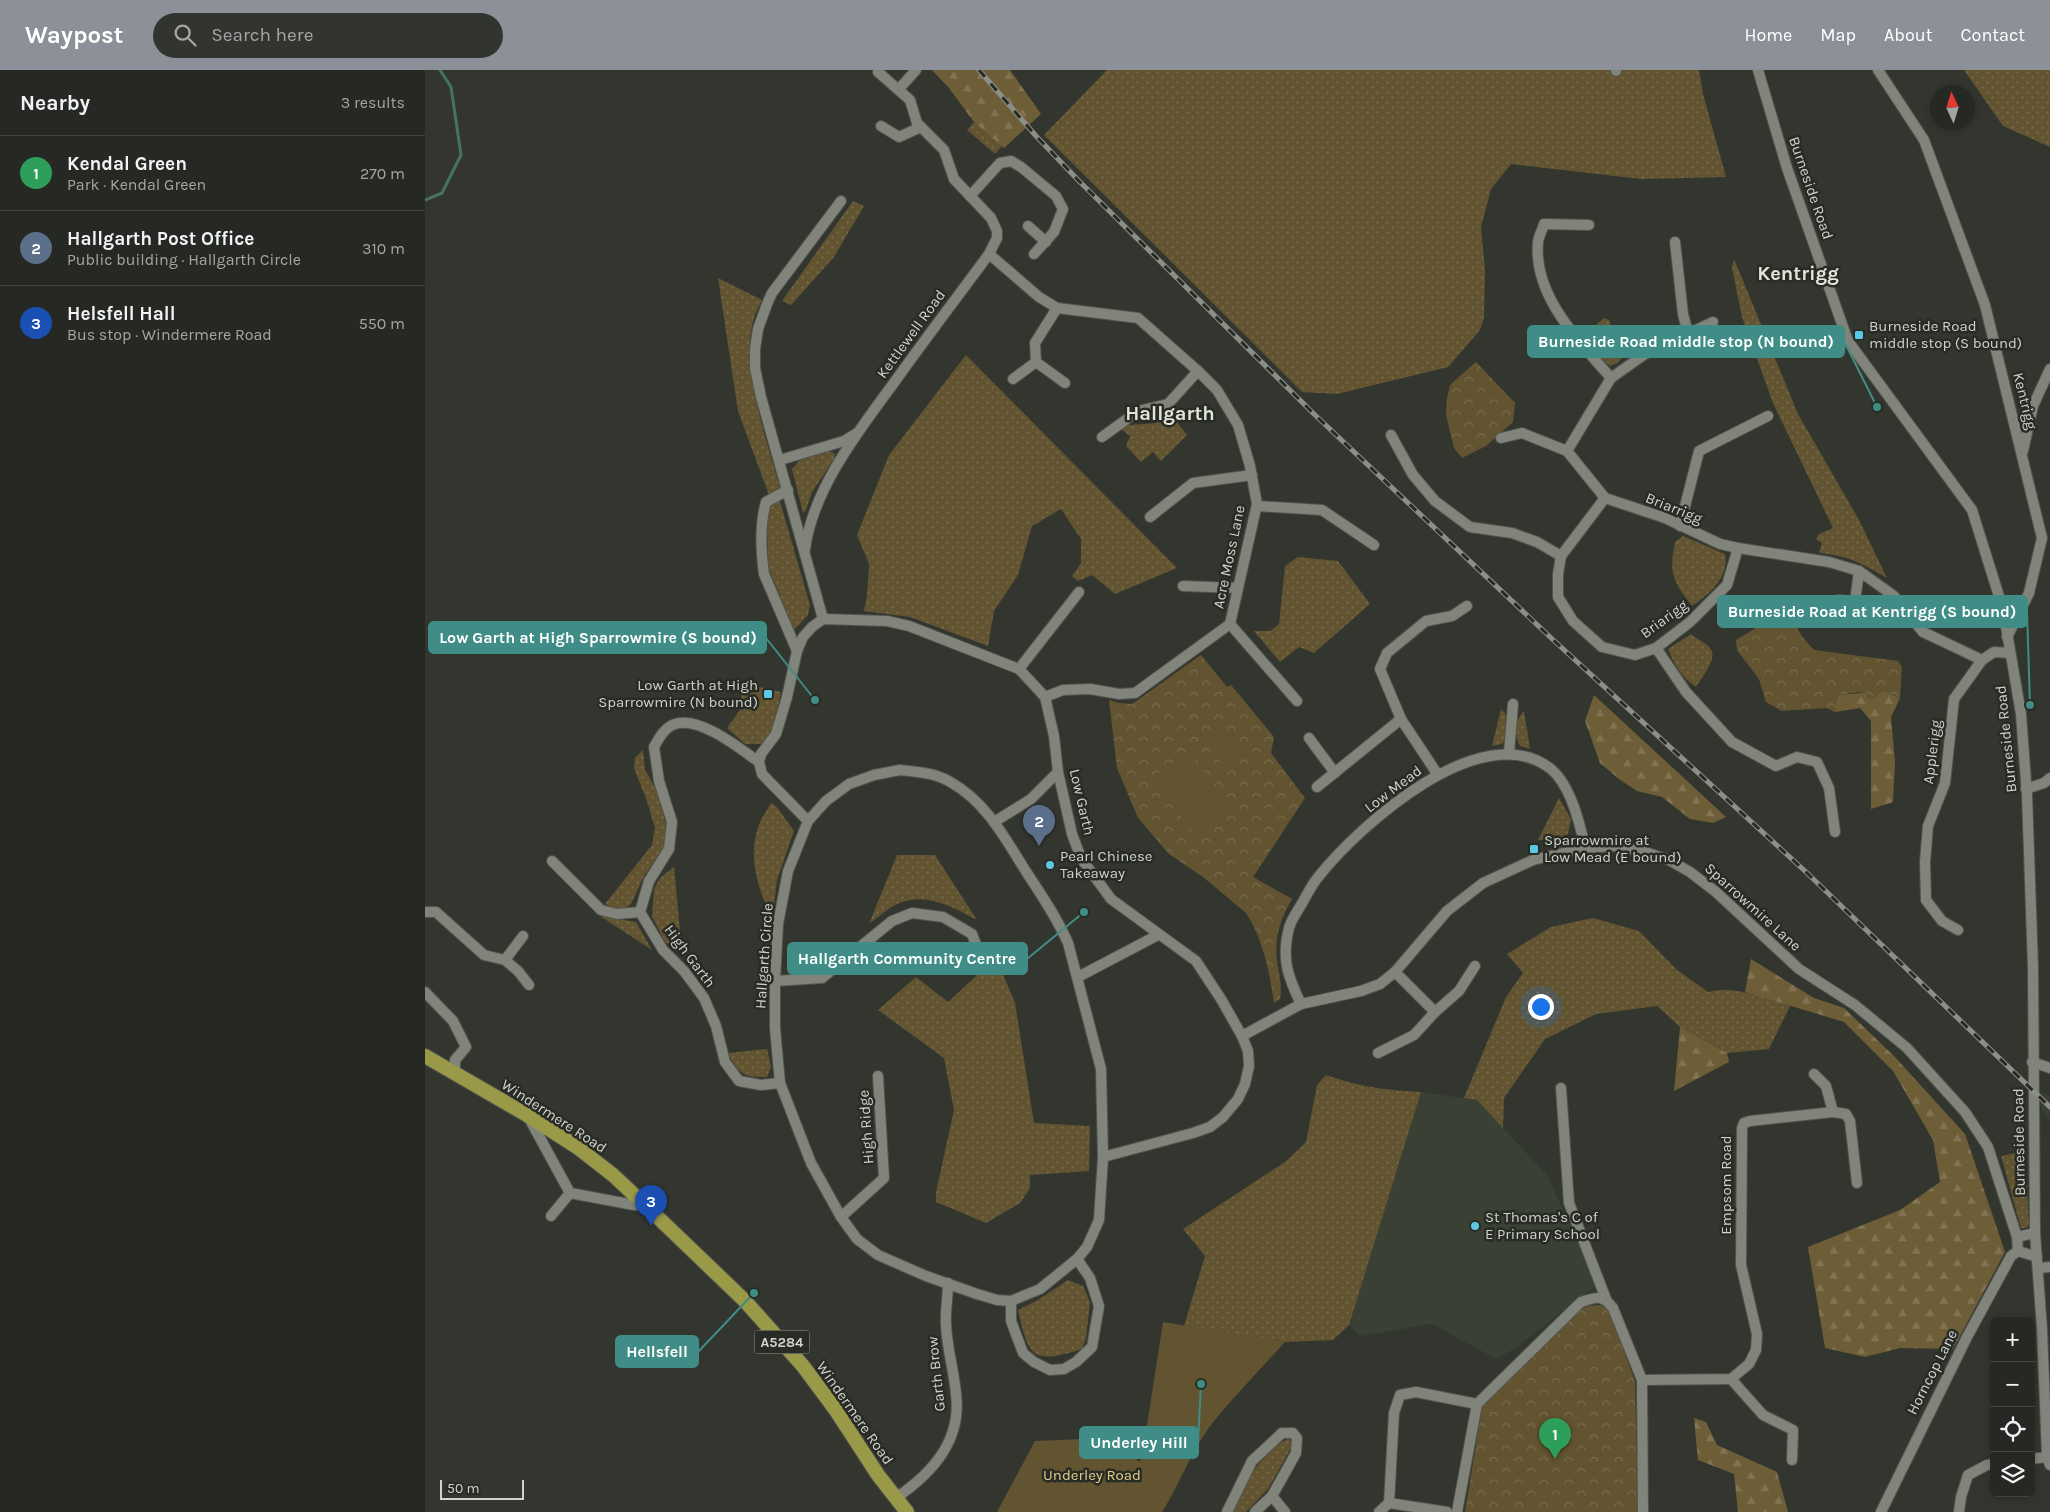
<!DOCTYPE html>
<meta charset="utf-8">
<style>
body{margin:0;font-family:Karla,sans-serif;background:#323430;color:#f1f3f6}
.controls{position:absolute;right:15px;bottom:15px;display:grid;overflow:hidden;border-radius:8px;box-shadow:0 2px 8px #0003}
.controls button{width:45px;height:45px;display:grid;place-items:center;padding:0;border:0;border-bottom:1px solid #424441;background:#262823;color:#f1f3f6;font:25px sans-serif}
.compass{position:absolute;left:1505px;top:15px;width:45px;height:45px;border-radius:50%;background:#262823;box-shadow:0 2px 8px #0003;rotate:356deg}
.scale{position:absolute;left:15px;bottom:12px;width:84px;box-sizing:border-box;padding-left:5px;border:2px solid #d0d2cd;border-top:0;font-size:14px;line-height:18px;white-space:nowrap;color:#d0d2cd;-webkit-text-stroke:4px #292c25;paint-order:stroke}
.you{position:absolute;left:1115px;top:936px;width:18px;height:18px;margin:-12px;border:4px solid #fff;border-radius:50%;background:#1a73e8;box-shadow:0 0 0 8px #1a73e833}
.badge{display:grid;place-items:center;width:32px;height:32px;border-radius:50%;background:#8c9099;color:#fff;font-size:16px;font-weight:700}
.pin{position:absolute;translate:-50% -41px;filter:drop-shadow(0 1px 2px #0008)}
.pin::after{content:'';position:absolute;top:26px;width:18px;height:15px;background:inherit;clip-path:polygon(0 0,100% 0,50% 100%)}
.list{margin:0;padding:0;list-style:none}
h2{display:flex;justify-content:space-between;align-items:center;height:65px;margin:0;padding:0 20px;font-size:21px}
h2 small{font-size:16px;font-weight:400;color:#a4a6a6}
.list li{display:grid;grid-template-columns:32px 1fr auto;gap:15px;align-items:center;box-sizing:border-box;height:75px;padding:0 20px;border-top:1px solid #424441}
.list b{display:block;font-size:19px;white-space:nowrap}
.list p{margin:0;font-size:16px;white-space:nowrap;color:#a4a6a6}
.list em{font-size:16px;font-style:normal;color:#a4a6a6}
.icon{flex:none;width:28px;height:28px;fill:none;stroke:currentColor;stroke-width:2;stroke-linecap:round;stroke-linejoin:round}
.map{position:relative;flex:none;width:1625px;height:1442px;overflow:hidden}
header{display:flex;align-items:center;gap:30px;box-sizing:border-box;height:70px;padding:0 25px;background:#8c9099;color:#fff}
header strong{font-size:24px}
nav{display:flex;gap:28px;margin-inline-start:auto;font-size:18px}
.search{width:350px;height:45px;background:#323430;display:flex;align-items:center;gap:12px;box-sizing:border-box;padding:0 18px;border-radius:28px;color:#a4a6a6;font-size:19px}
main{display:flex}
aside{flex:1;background:#262823}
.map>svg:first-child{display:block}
</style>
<header>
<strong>Waypost</strong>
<div class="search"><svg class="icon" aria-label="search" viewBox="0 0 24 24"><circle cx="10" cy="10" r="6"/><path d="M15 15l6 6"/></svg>Search here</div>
<nav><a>Home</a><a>Map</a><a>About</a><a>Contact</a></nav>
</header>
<main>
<aside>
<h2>Nearby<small>3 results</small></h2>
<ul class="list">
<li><span class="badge" style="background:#2e9e5b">1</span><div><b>Kendal Green</b><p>Park · Kendal Green</p></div><em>270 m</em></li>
<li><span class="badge" style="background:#5c6f8a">2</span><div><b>Hallgarth Post Office</b><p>Public building · Hallgarth Circle</p></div><em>310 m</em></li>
<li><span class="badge" style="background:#1a4fb4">3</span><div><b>Helsfell Hall</b><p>Bus stop · Windermere Road</p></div><em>550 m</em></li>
</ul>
</aside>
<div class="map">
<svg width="1625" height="1442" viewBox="0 0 1625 1442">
<defs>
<pattern id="grass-dots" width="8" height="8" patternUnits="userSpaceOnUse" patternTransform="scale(1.25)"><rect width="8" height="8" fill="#625431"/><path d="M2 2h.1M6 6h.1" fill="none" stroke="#776c4e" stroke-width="1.8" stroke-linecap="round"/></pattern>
<pattern id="forest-firs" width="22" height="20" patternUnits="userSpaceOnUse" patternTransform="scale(1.25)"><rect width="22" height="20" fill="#6e5e37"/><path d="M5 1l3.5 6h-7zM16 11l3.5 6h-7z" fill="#827453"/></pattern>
<pattern id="park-crowns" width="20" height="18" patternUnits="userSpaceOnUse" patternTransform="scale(1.25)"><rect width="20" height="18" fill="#625431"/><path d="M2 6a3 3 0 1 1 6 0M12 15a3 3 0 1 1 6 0" fill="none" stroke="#776c4e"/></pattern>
</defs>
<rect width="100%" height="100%" fill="#33362f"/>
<g fill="#3a4033">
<path d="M996,1022l56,8 70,75 47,102 1,10 -81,62 -18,10 -64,-35 -71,12 -12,-11z"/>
<path d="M1616,1022l9,5v23l-8,-9z"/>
</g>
<g fill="url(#grass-dots)">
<path d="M682,0h592l4,24 23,83 -85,2 -130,-15 -20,25 -10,38 4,44 -1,47 -4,12 -32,37 -111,27 -35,-2 -258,-257z"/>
<path d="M1539,0h86v77l-47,-21z"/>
<path d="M549,52l28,24 -7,8 -28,-24z"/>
<path d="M428,131l11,5 -30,51 -43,48 -9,-4z"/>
<path d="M1309,189l64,155 61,106 28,58c-25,-15 -39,-22 -68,-25l3,-10 -6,-4 3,-5 14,-6 -60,-125 -31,-86 -10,-49z"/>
<path d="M293,208l44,22c-3,6 -7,14 -9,21 -12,47 14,122 28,169l-12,5 -31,-84z"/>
<path d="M1179,248l5,2 2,6v9l11,23 -5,5 -7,3 -11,-10 -11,-18 1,-7z"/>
<path d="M541,285l211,213 -62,26 -23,-19 -14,6 -6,-5 9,-13v-24l-20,-30 -29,17 -14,49 -24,36 -6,35 -78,-29 -46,-6 3,-15 2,-32 -12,-29 32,-80z"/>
<path d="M741,338l21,27 -26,26 -8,-9 -12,10 -15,-16 4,-10 -9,-7 1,-4 8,-6v6l27,-2v-12z"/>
<path d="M405,381l5,3 -1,5 -22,33 -6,18 -3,3 -11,-44 8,-9z"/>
<path d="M354,428l31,107 -2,10 -14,15 -26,-63 -1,-57 2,-7z"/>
<path d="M1258,466l42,18c5,23 -17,41 -33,52 -20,-26 -23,-32 -17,-64z"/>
<path d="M873,487l40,4 32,43 -56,49 -15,-6 -19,15 -26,-31h16l9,-7 6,-58z"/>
<path d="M1266,564c4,4 17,10 19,14 9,10 -9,30 -14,39 -15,-10 -22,-23 -28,-38z"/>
<path d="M321,614l35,8c-4,17 -6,38 -18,52h-18l-18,-16 15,-21 -1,-17z"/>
<path d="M1076,639c10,8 8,26 1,35l-10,2z"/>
<path d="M1099,641l6,38 -10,-3c-6,-12 -6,-25 4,-35z"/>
<path d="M218,680l2,20 11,19 11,38 -3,21 -20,28 -13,28 -7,5 -11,-1 -8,-4 47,-59 3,-17 -8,-27 -13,-33 1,-10z"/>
<path d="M1134,728l12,21 -3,15 -13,6h-17z"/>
<path d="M346,733l6,4 17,24 -17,49 -5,40c-12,-29 -24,-57 -15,-89 2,-10 9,-19 14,-28z"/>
<path d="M472,785h38l42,65c-24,-13 -52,-29 -80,-16 -10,5 -19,13 -28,20z"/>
<path d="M249,797l8,85 -17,-10 -13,-26 2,-27 6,-11z"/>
<path d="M175,846l36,6 16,28z"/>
<path d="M1168,848l46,13 38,39 31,22c28,-7 56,6 82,14l-21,43 -42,4 -47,-26 -23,-21 -61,8 -51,25 -41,59 -1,30 -26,-28 -13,-2 42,-101 17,-24 -16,-19 44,-27z"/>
<path d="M574,895l16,38 19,120 56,3 -1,45 -59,4v13l-10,15 -34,20 -50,-21v-10l18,-82 -10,-52 -66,-48 38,-33 32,25 39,-36z"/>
<path d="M342,979l4,18 -4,10c-24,1 -29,-4 -39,-24z"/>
<path d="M901,1005c34,12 59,15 95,17l-72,233 -16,15 -48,2 -101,-16 21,-70 -22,-27 102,-67 21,-20 11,-57z"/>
<path d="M1600,1081l4,74 -3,3h-5l-20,-72z"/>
<path d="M643,1210l15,6 7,16 -4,36 -4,11c-51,16 -53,8 -64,-39l20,-10z"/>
<path d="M864,1369l2,3v6l-23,41 -22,23h-13c3,-8 6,-18 10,-26 9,-13 30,-44 46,-47z"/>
</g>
<g fill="url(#forest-firs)">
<path d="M507,0h78l31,44 -37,34 -30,-26 -25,-34z"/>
<path d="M1460,621l15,7 -9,19 4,45 -2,40 -22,7v-88l-11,-13 -25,4 3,-17z"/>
<path d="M1169,625l132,122 -13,6 -23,-4 -28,-22 -25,-6 -18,-12 -19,-16 -15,-42z"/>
<path d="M1326,889l63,39 30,10 50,48 71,78 40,118 -52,97 -53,-1 -35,9 -40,-9 -17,-101 92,-37 40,-28 -7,-42 -40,-69 -49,-49 -99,-30z"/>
<path d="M1255,957l47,26 2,9 -55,29z"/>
<path d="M1269,1348l12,4 11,23 60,27 11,40h-50l-4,-38 -36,-14z"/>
</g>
<g fill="url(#park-crowns)">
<path d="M1051,292l39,41 -2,19 -27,24 -24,12 -8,-10 -8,-33 1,-17 3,-13z"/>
<path d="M1352,534l16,3c-1,19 8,29 21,43l84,11 4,6 -2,31 -15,-7 -14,9 -11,-8 -22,3 -3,17 -8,-4 -45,3 -16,-9 -7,-23 -22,-29 -1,-10 25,-15z"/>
<path d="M776,585l26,32 4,-2 43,52 -3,16 34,45 -52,79 39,22c-13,22 -19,43 -14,68 2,12 4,20 2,32l-6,4c-4,-30 -11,-64 -28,-90l-43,-36 -34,-23 -31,-36 -21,-50 -8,-68 10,3 13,1z"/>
<path d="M1175,1235l6,3 7,12 22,62 3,130h-173l17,-105 7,-12 91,-85 8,-4z"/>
</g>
<g fill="#625431">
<path d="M795,656l25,27 -17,16 -25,-27z"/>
<path d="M763,681l46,61 -36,26 -46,-60z"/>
<path d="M738,1252l122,20c-24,27 -51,54 -74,83 -20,26 -31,59 -49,87h-165l38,-71 73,-3 32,24 6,-30z"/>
</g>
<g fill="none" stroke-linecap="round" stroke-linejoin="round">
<path stroke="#46735f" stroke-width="3" d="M0,130l17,-7 19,-38 -10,-68 -11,-17"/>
<g stroke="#51544e" stroke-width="12">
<g id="minor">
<path d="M1453,0l46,70 61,165 57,233 -13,55 -22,44"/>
<path d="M1191,1v-1"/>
<path d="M474,19l17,-19"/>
<path d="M456,56l18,11 22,-10"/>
<path d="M545,126l30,-33 11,-2 10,6 35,29 7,13 -9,23 -20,22"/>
<path d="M1164,155l-45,-1c-2,6 -5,12 -6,18 -5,54 41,99 73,136"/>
<path d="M603,156l18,16"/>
<path d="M1250,172l8,72 5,19"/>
<path d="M564,184l50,43 18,11 81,10 60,53 19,19 21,35 12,41 7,38 -27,120 -95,69 -16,1 -29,-5 -27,1 -18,7"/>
<path d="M611,292l29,21"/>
<path d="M588,309l23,-17 -1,-19 22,-35"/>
<path d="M966,365l22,40 22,26 35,26 42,6 25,9 24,14"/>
<path d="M677,367l36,-26 30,-7 30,-33"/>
<path d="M1076,368l21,-5 45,18 38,47 60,20 55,26 18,4 91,14 30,9 35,25 29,36 59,28"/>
<path d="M1142,381l44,-73 34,-24 68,-32"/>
<path d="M1598,381l10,-45 17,-37"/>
<path d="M355,390l64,-19 13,-8"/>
<path d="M363,420l-22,12c-6,21 -5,50 -2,72l33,77"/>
<path d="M1180,428l-44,58 -3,18v23l15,24 29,26 33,8 21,-7 34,-26 37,-37 11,-37"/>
<path d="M832,436l65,4 52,35"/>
<path d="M725,447l43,-34 59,-8"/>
<path d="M1255,456l19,-75 69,-35"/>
<path d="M380,479c8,-61 55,-120 91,-169 30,-42 62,-84 93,-126l8,-16v-7l-6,-13 -37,-39 -10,-29 -27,-27 -7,-23 -32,-28"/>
<path d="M1434,501l-4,31 33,7"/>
<path d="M758,516l55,2"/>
<path d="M1414,530l16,2"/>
<path d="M398,549l-62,-222 -6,-29v-19l3,-20 9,-25 5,-11 69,-92"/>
<path d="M805,554l67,77"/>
<path d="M1231,578l30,44 46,50 44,24 21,-9 20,5 12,26 6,44"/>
<path d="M594,599l60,-77"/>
<path d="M884,668l26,35"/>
<path d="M1084,684l4,-50"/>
<path d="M334,692l2,-8 15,-20 11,-37 10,-46 6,-14 9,-10 11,-8 64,2 22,5 110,43 26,28 9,39 4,36 14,62 9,24 30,41 85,62 25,38 21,37 6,15 1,15 -4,18 -7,15 -15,18 -13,10 -17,6 -90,24"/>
<path d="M475,700c19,2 36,3 52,13 35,20 54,57 75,90 15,23 30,45 41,70l33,126 2,88 -4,63 -12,27 -10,12 -37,30 -29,12 -14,-1 -20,-6 -51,-18 -48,-21 -21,-16 -16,-22 -30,-54 -31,-80 -5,-55v-47l3,-57 10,-53 20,-50 18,-20 23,-17 25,-9z"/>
<path d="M1013,705l-37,-56 -21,-50 7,-16 39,-32 26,-5 15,-10"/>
<path d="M892,717l84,-68"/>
<path d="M1601,719l18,-6 6,-5"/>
<path d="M569,752l37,-23 27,-27"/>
<path d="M127,791l49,49 16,4 23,-2"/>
<path d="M0,842h11l48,43 21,5 13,11 11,14"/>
<path d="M1533,860l-16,-9 -16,-21 -1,-38 3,-36 17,-43 9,-84 28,-39 12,-8 16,1"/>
<path d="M80,890l18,-24"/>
<path d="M970,902l40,40"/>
<path d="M653,907l80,-42"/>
<path d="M350,911l47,-3 70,-57 20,-8 31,4 29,17 8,21"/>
<path d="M0,922l28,29 13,26 -11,13v6l-3,5"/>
<path d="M876,934c-13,-27 -20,-45 -12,-76 2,-8 8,-16 12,-23 6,-10 11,-21 18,-29 41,-51 163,-161 232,-107 20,17 29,54 34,79"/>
<path d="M817,966l59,-32 60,-13 19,-7 15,-12 52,-61 36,-28 50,-23 52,-12 30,-2 30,6 24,8 21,12 26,20 83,77 56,36 52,43 58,64 23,35 29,90 1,14 19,6"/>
<path d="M953,983l36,-18 21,-23 24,-21 16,-25"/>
<path d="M1607,992l18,6"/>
<path d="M1389,1004l12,12 7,26"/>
<path d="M355,1013l-19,2 -22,-4 -14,-19 -9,-36 -12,-28 -20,-27 -21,-21 -23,-38 9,-31 20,-32 3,-27 -13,-41 -5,-34c5,-9 11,-20 21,-23 25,-8 64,24 84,38l3,12 46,47"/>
<path d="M1136,1018l8,115 37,96"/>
<path d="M104,1048l41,75 64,12h11"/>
<path d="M126,1146l19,-23"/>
<path d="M416,1147l43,-39 -6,-102"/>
<path d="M1592,1167l18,-4"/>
<path d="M1613,1198l12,-1"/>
<path d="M586,1231v20l12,32 11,9 16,8 14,-1 12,-7 16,-15 7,-41 -9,-28 -13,-19"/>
<path d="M1306,1309l32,36 30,15 -1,30"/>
<path d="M1217,1310l89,-1 18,-15 7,-14 1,-16 -16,-69 1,-137 2,-5 6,-2 83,-9 13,2 4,7 7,62"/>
<path d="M1606,1389l16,-2"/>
<path d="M847,1426l13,16"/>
<path d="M471,1428c36,-25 66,-57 60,-104 -2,-23 -9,-46 -10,-69 -1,-13 2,-28 2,-42"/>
<path d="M964,1433l5,-90 6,-18 16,-3 61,12"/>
<path d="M802,1442l25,-51 30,-28h11l4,5 -1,15 -24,43 -17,16"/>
<path d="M954,1442l10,-9 58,9"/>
<path d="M1032,1442l20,-108 104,-102c16,-5 21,-8 32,6l29,72 1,132"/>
<path d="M1456,1442l86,-175 44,-81 7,-5"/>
<path d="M1534,1442l2,-15 7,-22 19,-10 7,-1"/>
</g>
</g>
<g stroke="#51544e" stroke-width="12">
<path id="tertiary" d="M1333,0l29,98 61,173 124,169 31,99 18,105 6,81 6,172 2,266 7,96 5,128 3,8"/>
</g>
<g stroke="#51544e" stroke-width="16">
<path id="trunk" d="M0,986l102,59 50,32 36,28 32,30 100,96 58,65 32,43 43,66 29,37"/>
</g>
<use href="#minor" stroke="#80847b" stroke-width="10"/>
<use href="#tertiary" stroke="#80847b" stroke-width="10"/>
<use href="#trunk" stroke="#9a9948" stroke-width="14"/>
<g stroke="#8c8e88" stroke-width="5">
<path id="rail" d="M554,0l57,66 42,44 237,235 234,221 257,236 244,235"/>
</g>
<use href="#rail" stroke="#292c25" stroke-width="3" stroke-dasharray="9" stroke-linecap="butt"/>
</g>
<g fill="#5bc8e6" stroke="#292c25" stroke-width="2">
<rect x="1429" y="260" width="10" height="10" rx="2.5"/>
<rect x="338" y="619" width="10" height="10" rx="2.5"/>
<rect x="1104" y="774" width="10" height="10" rx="2.5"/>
<circle cx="625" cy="795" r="5"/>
<circle cx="1050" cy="1156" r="5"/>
</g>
<g text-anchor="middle" stroke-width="5" stroke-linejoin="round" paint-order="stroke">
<rect fill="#292c25" stroke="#9ea09b" stroke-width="1" x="329.5" y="1260.5" width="55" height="23" rx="4"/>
<g font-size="14" font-weight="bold" fill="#d0d2cd">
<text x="357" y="1277">A5284</text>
</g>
<g font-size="15" fill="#d0d2cd" stroke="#292c25">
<text transform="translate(1386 118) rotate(71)" y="5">Burneside Road</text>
<text transform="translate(486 264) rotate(-54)" y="5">Kettlewell Road</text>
<text transform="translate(1600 331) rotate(76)" y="5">Kentrigg</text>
<text transform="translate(1249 438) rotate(22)" y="5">Briarrigg</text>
<text transform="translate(804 487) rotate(-78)" y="5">Acre Moss Lane</text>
<text transform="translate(1239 549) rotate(-36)" y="5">Briarigg</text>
<text transform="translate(1581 669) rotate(-96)" y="5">Burneside Road</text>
<text transform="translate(1507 682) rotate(-83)" y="5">Applerigg</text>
<text transform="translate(968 719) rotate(-37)" y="5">Low Mead</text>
<text transform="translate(657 732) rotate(77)" y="5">Low Garth</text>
<text transform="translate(1328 837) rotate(42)" y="5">Sparrowmire Lane</text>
<text transform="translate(265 886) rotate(53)" y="5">High Garth</text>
<text transform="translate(339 886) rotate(-86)" y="5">Hallgarth Circle</text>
<text transform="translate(129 1046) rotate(33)" y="5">Windermere Road</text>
<text transform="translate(441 1057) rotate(-94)" y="5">High Ridge</text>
<text transform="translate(1594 1072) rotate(-91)" y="5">Burneside Road</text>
<text transform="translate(1301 1115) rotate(-90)" y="5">Empsom Road</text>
<text transform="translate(1507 1302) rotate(-63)" y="5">Horncop Lane</text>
<text transform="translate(511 1304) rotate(-96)" y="5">Garth Brow</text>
<text transform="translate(430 1343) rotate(55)" y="5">Windermere Road</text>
</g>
<g font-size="15" fill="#d0d2cd" stroke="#292c25" text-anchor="start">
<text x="1444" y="261">Burneside Road<tspan x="1444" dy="17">middle stop (S bound)</tspan></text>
<text x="333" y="620" text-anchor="end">Low Garth at High<tspan x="333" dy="17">Sparrowmire (N bound)</tspan></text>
<text x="1119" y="775">Sparrowmire at<tspan x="1119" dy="17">Low Mead (E bound)</tspan></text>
<text x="635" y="791">Pearl Chinese<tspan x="635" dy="17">Takeaway</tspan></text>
<text x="1060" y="1152">St Thomas's C of<tspan x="1060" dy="17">E Primary School</tspan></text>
</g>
<g font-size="15" fill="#e5cb88" stroke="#292c25">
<text x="667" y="1410">Underley Road</text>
</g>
<g font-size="20" font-weight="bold" fill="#e0e4db" stroke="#292c25">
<text x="1373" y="210">Kentrigg</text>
<text x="745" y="350">Hallgarth</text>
</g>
</g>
<path fill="none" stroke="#3f8d86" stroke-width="2" d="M1452 337L1419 271M1605 635L1602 541M390 630L341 568M659 842L602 889M329 1223L273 1282M776 1314L773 1372"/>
<g fill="#3f8d86" stroke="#292c25" stroke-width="2">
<circle cx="1452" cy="337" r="5"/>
<circle cx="1605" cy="635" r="5"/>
<circle cx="390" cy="630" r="5"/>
<circle cx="659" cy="842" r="5"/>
<circle cx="329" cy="1223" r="5"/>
<circle cx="776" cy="1314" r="5"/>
</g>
<g fill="#3f8d86" stroke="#3f8d86" stroke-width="2">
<rect x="1103" y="256" width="316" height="31" rx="5"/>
<rect x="1293" y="526" width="309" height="31" rx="5"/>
<rect x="4" y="552" width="337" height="31" rx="5"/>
<rect x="363" y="873" width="239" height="31" rx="5"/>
<rect x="191" y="1266" width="82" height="31" rx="5"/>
<rect x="655" y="1357" width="118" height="31" rx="5"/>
</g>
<g font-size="16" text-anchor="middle" font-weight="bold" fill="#fff">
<text x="1261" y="277">Burneside Road middle stop (N bound)</text>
<text x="1447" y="547">Burneside Road at Kentrigg (S bound)</text>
<text x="173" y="573">Low Garth at High Sparrowmire (S bound)</text>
<text x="482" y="894">Hallgarth Community Centre</text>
<text x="232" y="1287">Hellsfell</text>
<text x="714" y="1378">Underley Hill</text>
</g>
</svg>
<div class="controls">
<button>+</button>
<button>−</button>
<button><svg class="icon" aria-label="locate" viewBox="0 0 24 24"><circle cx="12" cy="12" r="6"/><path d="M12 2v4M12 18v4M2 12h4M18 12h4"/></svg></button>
<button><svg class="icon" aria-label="layers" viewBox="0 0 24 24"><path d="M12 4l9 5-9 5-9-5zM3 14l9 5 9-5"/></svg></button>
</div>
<svg class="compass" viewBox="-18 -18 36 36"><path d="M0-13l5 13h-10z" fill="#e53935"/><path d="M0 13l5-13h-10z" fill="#a4a6a6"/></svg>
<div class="scale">50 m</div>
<div class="you"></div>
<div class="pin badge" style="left:1130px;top:1389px;background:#2e9e5b">1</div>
<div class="pin badge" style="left:614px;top:776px;background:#5c6f8a">2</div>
<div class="pin badge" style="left:226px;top:1156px;background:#1a4fb4">3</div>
</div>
</main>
